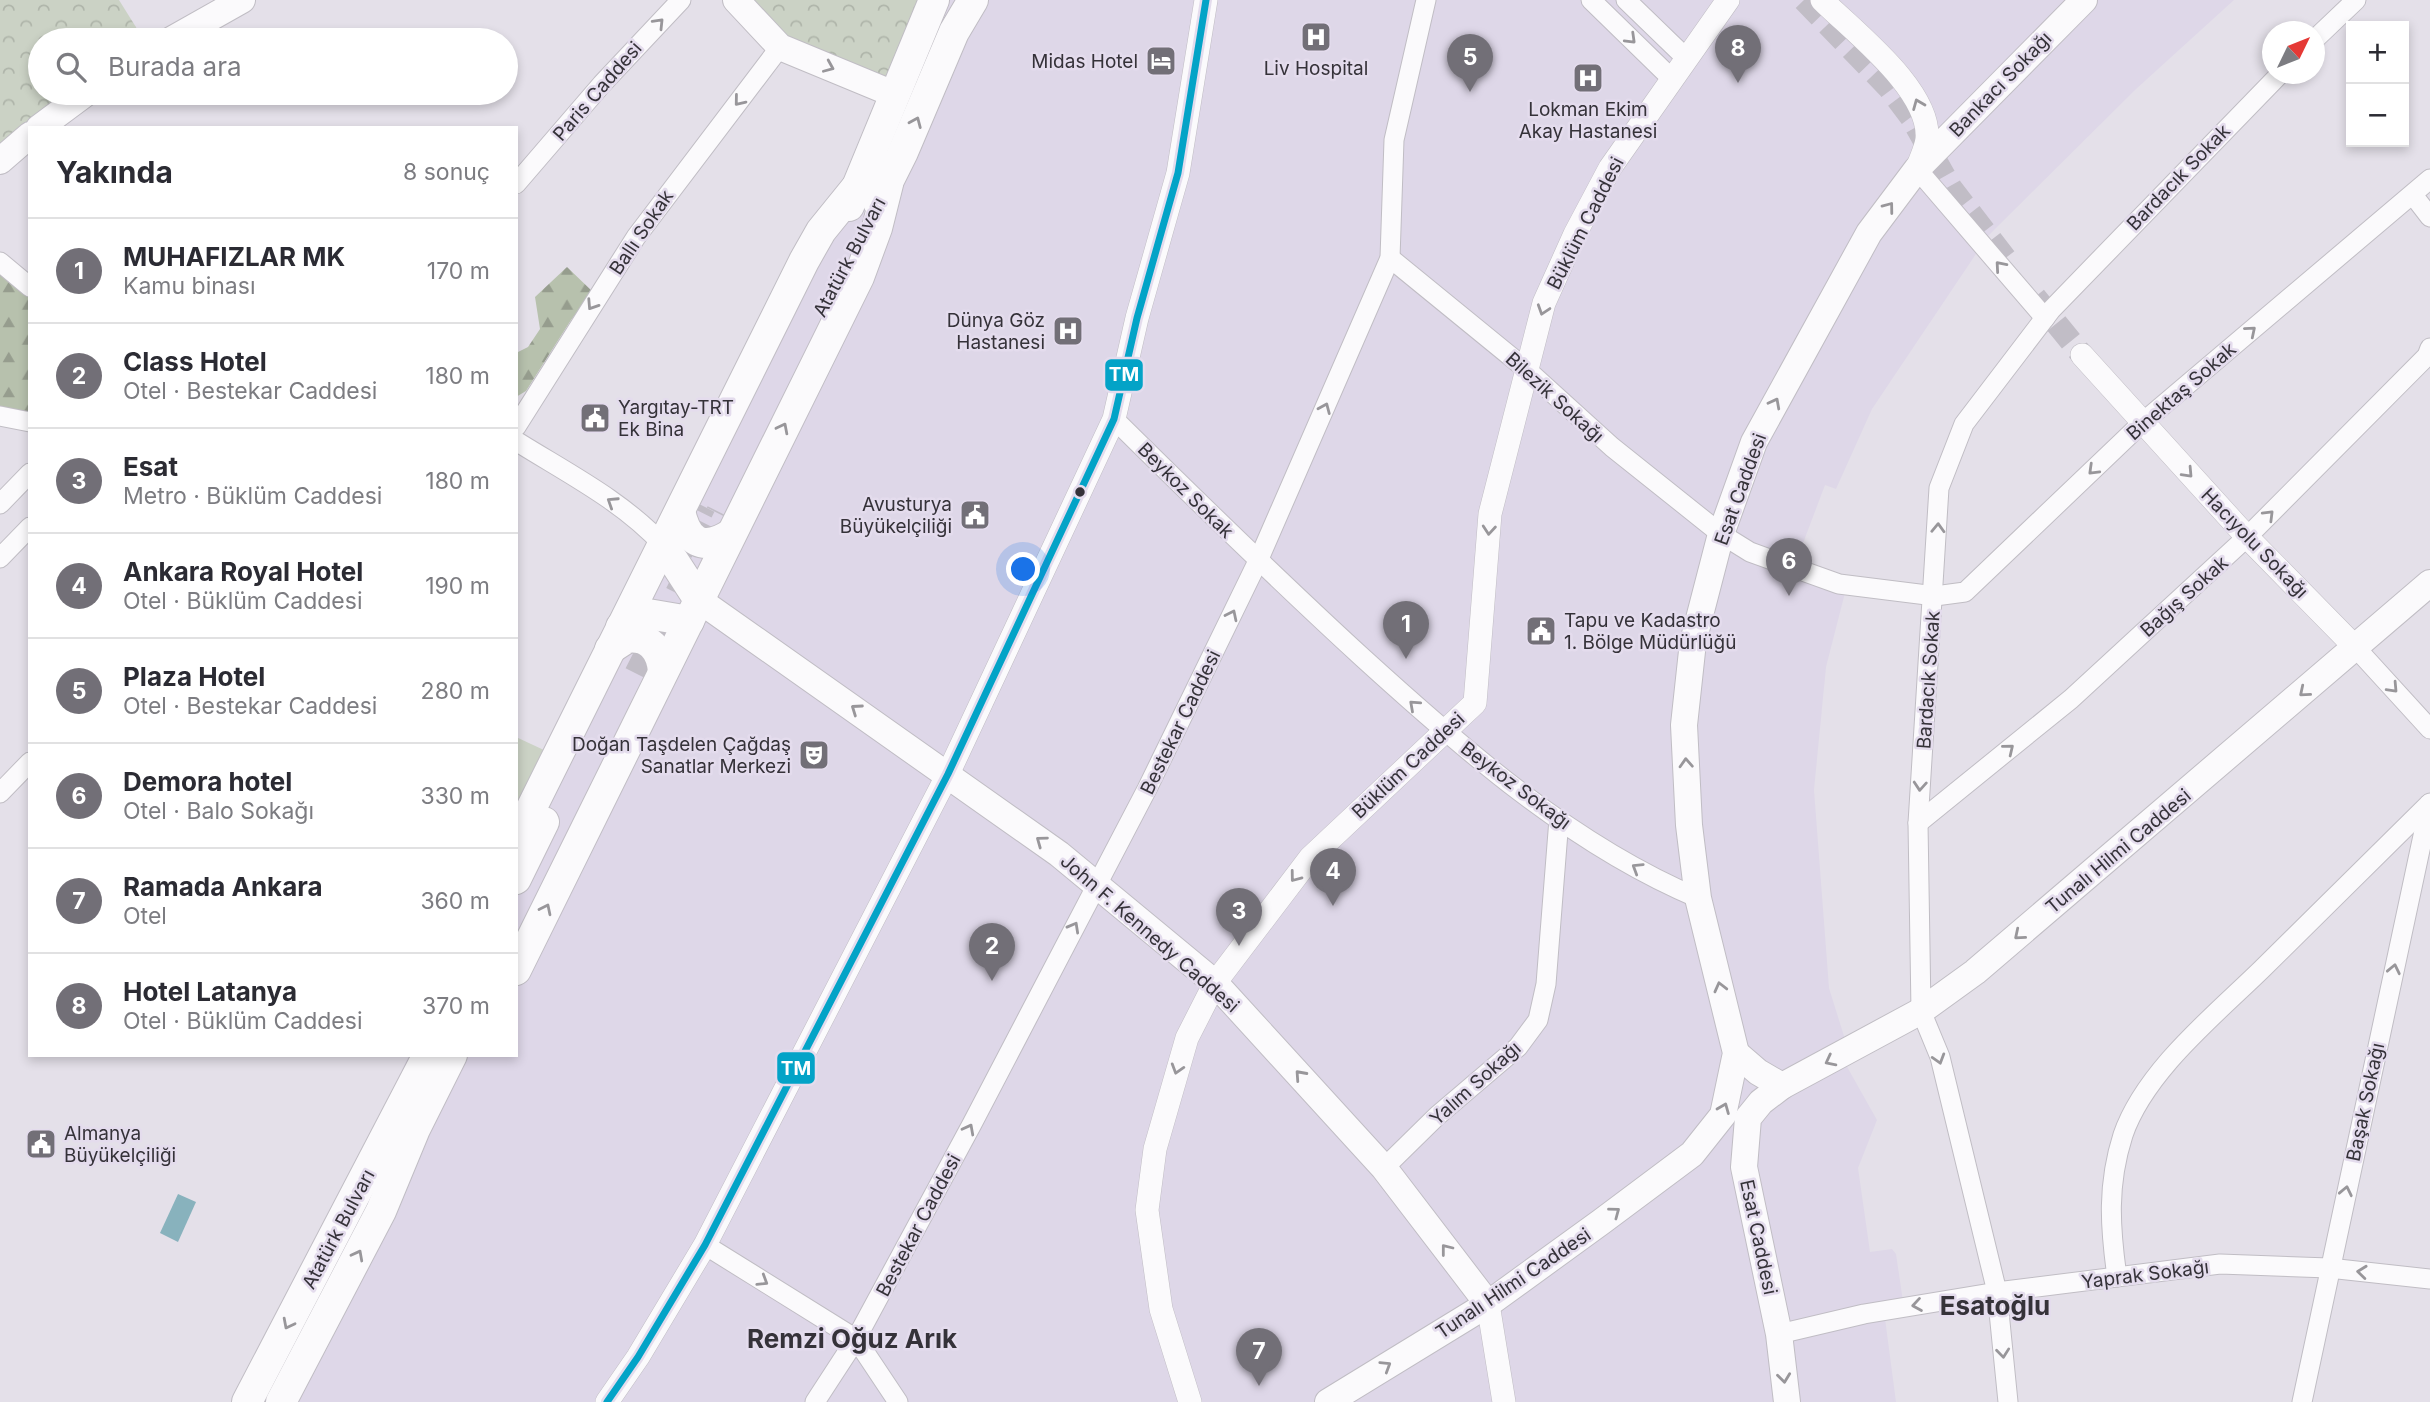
<!DOCTYPE html>
<html lang="tr">
<meta charset="utf-8">
<style>
body{margin:0;font-family:Inter,sans-serif;background:#f2f2f3;color:#2b2b33}
.controls{position:absolute;right:21px;top:21px;display:grid;overflow:hidden;border-radius:0px;box-shadow:0 4px 10px #0003}
.controls button{width:63px;height:63px;display:grid;place-items:center;padding:0;border:0;border-bottom:2px solid #e1e1e2;background:#fff;color:#2b2b33;font:35px sans-serif}
.compass{position:absolute;left:2262px;top:21px;width:63px;height:63px;border-radius:50%;background:#fff;box-shadow:0 4px 10px #0003;rotate:47deg}
.you{position:absolute;left:1024px;top:570px;width:24px;height:24px;margin:-18px;border:5px solid #fff;border-radius:50%;background:#1a73e8;box-shadow:0 0 0 10px #1a73e833}
.badge{display:grid;place-items:center;width:46px;height:46px;border-radius:50%;background:#726f77;color:#fff;font-size:23px;font-weight:700}
.pin{position:absolute;translate:-50% -58px;filter:drop-shadow(0 2px 4px #0008)}
.pin::after{content:'';position:absolute;top:37px;width:24px;height:21px;background:inherit;clip-path:polygon(0 0,100% 0,50% 100%)}
.list{margin:0;padding:0;list-style:none}
h2{display:flex;justify-content:space-between;align-items:center;height:91px;margin:0;padding:0 28px;font-size:30px}
h2 small{font-size:23px;font-weight:400;color:#7c7c81}
.list li{display:grid;grid-template-columns:46px 1fr auto;gap:21px;align-items:center;box-sizing:border-box;height:105px;padding:0 28px;border-top:2px solid #e1e1e2}
.list b{display:block;font-size:26px;white-space:nowrap}
.list p{margin:0;font-size:23px;white-space:nowrap;color:#7c7c81}
.list em{font-size:23px;font-style:normal;color:#7c7c81}
.icon{flex:none;width:38px;height:38px;fill:none;stroke:currentColor;stroke-width:2;stroke-linecap:round;stroke-linejoin:round}
.map{position:relative;flex:none;width:2430px;height:1402px;overflow:hidden}
.search{position:absolute;background:#fff;box-shadow:0 4px 10px #0003;left:28px;top:28px;width:490px;height:77px;display:flex;align-items:center;gap:18px;box-sizing:border-box;padding:0 24px;border-radius:38px;color:#7c7c81;font-size:26px}
.panel{position:absolute;background:#fff;box-shadow:0 4px 10px #0003;left:28px;top:126px;width:490px;height:931px;border-radius:0px}
.map>svg:first-child{display:block}
</style>
<div class="map">
<svg width="2430" height="1402" viewBox="0 0 2430 1402">
<defs>
<pattern id="forest-firs" width="22" height="20" patternUnits="userSpaceOnUse" patternTransform="scale(1.75)"><rect width="22" height="20" fill="#b7c1ad"/><path d="M5 1l3.5 6h-7zM16 11l3.5 6h-7z" fill="#969d8e"/></pattern>
<pattern id="park-crowns" width="20" height="18" patternUnits="userSpaceOnUse" patternTransform="scale(1.75)"><rect width="20" height="18" fill="#cbd2c5"/><path d="M2 6a3 3 0 1 1 6 0M12 15a3 3 0 1 1 6 0" fill="none" stroke="#afb5aa"/></pattern>
</defs>
<rect width="100%" height="100%" fill="#e4e0e9"/>
<path fill="#ded7e8" d="M934,0h1300l-99,90 -147,146 -116,173 -36,80 -11,-4 -31,82 53,18 -21,82 -12,123 15,198 20,64 -8,4 36,64 -19,48 12,84 22,-3 4,5 8,54 -20,3 12,91h-1649l162,-347h107v-216z"/>
<path fill="#cbd2c5" d="M516,737l30,14 -30,65z"/>
<g fill="url(#forest-firs)">
<path d="M0,262l30,25v135l-30,-6z"/>
<path d="M567,267l26,25 -22,28 -45,71 -10,6v-44l12,-6 12,-18 -5,-32z"/>
</g>
<g fill="url(#park-crowns)">
<path d="M0,0h119l25,40h-104v53h26l-66,50z"/>
<path d="M736,0h198l-38,95 -116,-48z"/>
</g>
<path fill="#88b2bd" d="M178,1194l18,8 -18,40 -18,-9z"/>
<g fill="none" stroke-linecap="round" stroke-linejoin="round">
<g stroke="#c1bdc6" stroke-width="23" stroke-dasharray="23 11" stroke-linecap="butt">
<path d="M1804,0l85,88 22,29 40,71 61,79"/>
<path d="M2035,297l47,58"/>
</g>
<g stroke="#c1bdc6" stroke-width="30" stroke-dasharray="30 15" stroke-linecap="butt">
<path d="M678,551l23,-46"/>
<path d="M639,675l82,-162"/>
</g>
<g stroke="#c0bdc4" stroke-width="21">
<g id="minor">
<path d="M1591,0l80,78"/>
<path d="M1626,0l60,58"/>
<path d="M2314,40l42,-40"/>
<path d="M1917,169l128,149"/>
<path d="M516,184l86,-100 79,-84"/>
<path d="M2413,195l17,22"/>
<path d="M1390,258l136,111 86,78 109,87 29,18 89,32 96,12 30,-4 177,-169 288,-244"/>
<path d="M0,262l30,25"/>
<path d="M0,416l30,6"/>
<path d="M1114,419c82,81 164,161 249,239 100,91 209,187 335,240"/>
<path d="M516,427l120,-190 144,-190"/>
<path d="M516,441c51,32 107,60 148,105"/>
<path d="M0,504l30,-31"/>
<path d="M0,558l30,-31"/>
<path d="M2356,648l74,81"/>
<path d="M0,793l30,-31"/>
<path d="M1918,823l153,-124 176,-162 180,-181 3,-8"/>
<path d="M1384,1168l53,-52 81,-69 20,-27 8,-36 13,-165"/>
<path d="M705,1245l151,94 42,63"/>
<path d="M2117,1277c-7,-50 -10,-92 6,-142 22,-64 92,-120 139,-166 56,-55 112,-110 167,-165"/>
<path d="M1779,1334l85,-20 133,-22 223,-28 109,4 101,11"/>
<path d="M815,1402l41,-63 116,-215 175,-335 111,-228 132,-303 4,-118 32,-140"/>
<path d="M2008,1402l-11,-110 -57,-235 -19,-46 -3,-188 21,-335 25,-64 87,-114 229,-236"/>
<path d="M2302,1402l128,-599"/>
</g>
</g>
<g stroke="#c0bdc4" stroke-width="24">
<g id="tertiary">
<path d="M1822,0c32,32 109,90 105,139 -1,9 -7,21 -10,30"/>
<path d="M2082,355l165,182 109,111"/>
<path d="M1488,1304l16,98"/>
<path d="M607,1402l31,-45 67,-112 243,-471 166,-355 23,-101 41,-145 28,-173"/>
<path d="M1190,1402l-29,-93 -14,-99 8,-61 32,-111 28,-55 95,-125 165,-155 15,-189 54,-211 31,-69 35,-66 118,-168"/>
</g>
</g>
<g stroke="#c0bdc4" stroke-width="28">
<g id="secondary">
<path d="M736,0l44,47 116,48"/>
<path d="M171,40l71,-40"/>
<path d="M39,128l47,-35"/>
<path d="M0,161l30,-26"/>
<path d="M699,600l360,254 156,129 169,185 104,136"/>
<path d="M1736,1053l22,19 24,14"/>
<path d="M1328,1402l160,-98 113,-82 91,-68 31,-39 13,-62 -38,-155 -9,-73 -5,-100 9,-83 28,-108 33,-92 115,-209 48,-64 167,-169"/>
<path d="M1787,1402l-8,-68 -35,-167 4,-49 13,-16 21,-16 139,-75 54,-39 455,-389"/>
</g>
</g>
<g stroke="#c0bdc4" stroke-width="32">
<g id="primary">
<path d="M878,202l25,-50 51,-120 19,-32"/>
<path d="M849,206l85,-206"/>
<path d="M680,511c7,31 22,41 51,23"/>
<path d="M664,546l35,54"/>
<path d="M621,627l27,-13 41,7"/>
<path d="M610,649l17,-11c22,-3 34,12 36,33"/>
<path d="M516,839l288,-578 17,-30 34,-42"/>
<path d="M516,879l28,-57"/>
<path d="M516,970l343,-693 18,-49 11,-44"/>
<path d="M247,1402l181,-347"/>
<path d="M281,1402l100,-191 34,-82 37,-74"/>
</g>
</g>
<use href="#minor" stroke="#fbfafc" stroke-width="19"/>
<use href="#tertiary" stroke="#fbfafc" stroke-width="23"/>
<use href="#secondary" stroke="#fbfafc" stroke-width="26"/>
<use href="#primary" stroke="#fbfafc" stroke-width="30"/>
<g stroke="#e4dced" stroke-width="12">
<path id="bus-1" d="M607,1402l31,-45 67,-112 243,-471 166,-355 23,-101 41,-145 28,-173"/>
</g>
<use href="#bus-1" stroke="#03a3c7" stroke-width="7"/>
</g>
<defs><path id="oneway-chevron" d="M-2-3.5L2.5 0L-2 3.5" fill="none" stroke-width="1.6" stroke-linecap="round" stroke-linejoin="round" transform="scale(1.75)"/></defs>
<g stroke="#98969a">
<use href="#oneway-chevron" transform="translate(659 23) rotate(-46)"/>
<use href="#oneway-chevron" transform="translate(1631 39) rotate(44)"/>
<use href="#oneway-chevron" transform="translate(829 67) rotate(23)"/>
<use href="#oneway-chevron" transform="translate(739 101) rotate(129)"/>
<use href="#oneway-chevron" transform="translate(1918 104) rotate(-112)"/>
<use href="#oneway-chevron" transform="translate(916 122) rotate(-67)"/>
<use href="#oneway-chevron" transform="translate(1889 207) rotate(-53)"/>
<use href="#oneway-chevron" transform="translate(2000 266) rotate(-131)"/>
<use href="#oneway-chevron" transform="translate(592 305) rotate(123)"/>
<use href="#oneway-chevron" transform="translate(1543 310) rotate(108)"/>
<use href="#oneway-chevron" transform="translate(2251 331) rotate(-40)"/>
<use href="#oneway-chevron" transform="translate(1775 403) rotate(-62)"/>
<use href="#oneway-chevron" transform="translate(1325 408) rotate(-67)"/>
<use href="#oneway-chevron" transform="translate(783 428) rotate(-63)"/>
<use href="#oneway-chevron" transform="translate(2093 470) rotate(136)"/>
<use href="#oneway-chevron" transform="translate(2188 473) rotate(47)"/>
<use href="#oneway-chevron" transform="translate(612 502) rotate(-147)"/>
<use href="#oneway-chevron" transform="translate(2269 515) rotate(-45)"/>
<use href="#oneway-chevron" transform="translate(1938 528) rotate(-88)"/>
<use href="#oneway-chevron" transform="translate(1489 530) rotate(95)"/>
<use href="#oneway-chevron" transform="translate(1232 615) rotate(-64)"/>
<use href="#oneway-chevron" transform="translate(2393 688) rotate(47)"/>
<use href="#oneway-chevron" transform="translate(2304 692) rotate(140)"/>
<use href="#oneway-chevron" transform="translate(1414 705) rotate(-138)"/>
<use href="#oneway-chevron" transform="translate(856 709) rotate(-145)"/>
<use href="#oneway-chevron" transform="translate(2009 749) rotate(-39)"/>
<use href="#oneway-chevron" transform="translate(1686 763) rotate(-93)"/>
<use href="#oneway-chevron" transform="translate(1920 786) rotate(94)"/>
<use href="#oneway-chevron" transform="translate(1041 841) rotate(-144)"/>
<use href="#oneway-chevron" transform="translate(1637 868) rotate(-148)"/>
<use href="#oneway-chevron" transform="translate(1295 877) rotate(127)"/>
<use href="#oneway-chevron" transform="translate(546 909) rotate(-64)"/>
<use href="#oneway-chevron" transform="translate(1074 927) rotate(-61)"/>
<use href="#oneway-chevron" transform="translate(2019 935) rotate(140)"/>
<use href="#oneway-chevron" transform="translate(2394 969) rotate(-78)"/>
<use href="#oneway-chevron" transform="translate(1720 987) rotate(-104)"/>
<use href="#oneway-chevron" transform="translate(1939 1059) rotate(73)"/>
<use href="#oneway-chevron" transform="translate(1830 1061) rotate(153)"/>
<use href="#oneway-chevron" transform="translate(1177 1069) rotate(107)"/>
<use href="#oneway-chevron" transform="translate(1300 1075) rotate(-132)"/>
<use href="#oneway-chevron" transform="translate(1724 1108) rotate(-68)"/>
<use href="#oneway-chevron" transform="translate(969 1129) rotate(-62)"/>
<use href="#oneway-chevron" transform="translate(2346 1191) rotate(-78)"/>
<use href="#oneway-chevron" transform="translate(1615 1212) rotate(-37)"/>
<use href="#oneway-chevron" transform="translate(1446 1249) rotate(-128)"/>
<use href="#oneway-chevron" transform="translate(358 1255) rotate(-62)"/>
<use href="#oneway-chevron" transform="translate(2362 1272) rotate(-174)"/>
<use href="#oneway-chevron" transform="translate(763 1281) rotate(32)"/>
<use href="#oneway-chevron" transform="translate(1917 1305) rotate(171)"/>
<use href="#oneway-chevron" transform="translate(288 1324) rotate(117)"/>
<use href="#oneway-chevron" transform="translate(2003 1353) rotate(84)"/>
<use href="#oneway-chevron" transform="translate(1386 1366) rotate(-32)"/>
<use href="#oneway-chevron" transform="translate(1784 1378) rotate(83)"/>
</g>
<defs>
<g id="hospital-square" transform="scale(1.575)"><rect x="-9" y="-9" width="18" height="18" rx="4" fill="#726f77" stroke="#e4dced"/><path d="M-5-5h3v3.5h4V-5h3V5h-3V1.5h-4V5h-3Z" fill="#fff"/></g>
<g id="hotel-square" transform="scale(1.575)"><rect x="-9" y="-9" width="18" height="18" rx="4" fill="#726f77" stroke="#e4dced"/><path d="M-6-4.5h1.5V1H6V5H4.5V3h-9V5H-6ZM-4 0a1.8 1.8 0 1 1 3.6 0ZM.5 0V-2.5h3Q6-2.5 6 0Z" fill="#fff"/></g>
<g id="civic-square" transform="scale(1.575)"><rect x="-9" y="-9" width="18" height="18" rx="4" fill="#726f77" stroke="#e4dced"/><path d="M-.6-6.5H3V-4.5H.6V-3L4-1V1h2V6H-6V1h2V-1L-.6-3ZM-1.2 2.5V6h2.4V2.5Z" fill="#fff"/></g>
<g id="theatre-square" transform="scale(1.575)"><rect x="-9" y="-9" width="18" height="18" rx="4" fill="#726f77" stroke="#e4dced"/><path d="M-5-5.5Q0-4 5-5.5V0Q5 5 0 6Q-5 5-5 0ZM-3.3-2.5H-1v1.5H-3.3ZM1-2.5H3.3v1.5H1ZM-2.8 1Q0 5.5 2.8 1Z" fill="#fff"/></g>
</defs>
<g fill-rule="evenodd">
<use href="#hospital-square" x="1316" y="37"/>
<use href="#hotel-square" x="1161" y="61"/>
<use href="#hospital-square" x="1588" y="78"/>
<use href="#hospital-square" x="1068" y="331"/>
<use href="#civic-square" x="595" y="418"/>
<use href="#civic-square" x="975" y="515"/>
<use href="#civic-square" x="1541" y="631"/>
<use href="#theatre-square" x="814" y="755"/>
<use href="#civic-square" x="41" y="1144"/>
</g>
<circle fill="#353239" stroke="#e4dced" stroke-width="2.5" cx="1080" cy="492" r="6"/>
<g text-anchor="middle" stroke-width="5" stroke-linejoin="round" paint-order="stroke">
<g font-size="19" fill="#353239" stroke="#e4dced" text-anchor="end">
<text x="1138" y="68">Midas Hotel</text>
<text x="1316" y="75" text-anchor="middle">Liv Hospital</text>
<text x="1588" y="116" text-anchor="middle">Lokman Ekim<tspan x="1588" dy="22">Akay Hastanesi</tspan></text>
<text x="1045" y="327">Dünya Göz<tspan x="1045" dy="22">Hastanesi</tspan></text>
<text x="618" y="414" text-anchor="start">Yargıtay-TRT<tspan x="618" dy="22">Ek Bina</tspan></text>
<text x="952" y="511">Avusturya<tspan x="952" dy="22">Büyükelçiliği</tspan></text>
<text x="1564" y="627" text-anchor="start">Tapu ve Kadastro<tspan x="1564" dy="22">1. Bölge Müdürlüğü</tspan></text>
<text x="791" y="751">Doğan Taşdelen Çağdaş<tspan x="791" dy="22">Sanatlar Merkezi</tspan></text>
<text x="64" y="1140" text-anchor="start">Almanya<tspan x="64" dy="22">Büyükelçiliği</tspan></text>
</g>
<g font-size="19" fill="#353239" stroke="#e4dced">
<text transform="translate(2000 84) rotate(-46)" y="7">Bankacı Sokağı</text>
<text transform="translate(597 91) rotate(-49)" y="7">Paris Caddesi</text>
<text transform="translate(2178 177) rotate(-46)" y="7">Bardacık Sokak</text>
<text transform="translate(1585 223) rotate(-63)" y="7">Büklüm Caddesi</text>
<text transform="translate(641 232) rotate(-56)" y="7">Ballı Sokak</text>
<text transform="translate(849 257) rotate(-62)" y="7">Atatürk Bulvarı</text>
<text transform="translate(2181 391) rotate(-41)" y="7">Binektaş Sokak</text>
<text transform="translate(1555 397) rotate(42)" y="7">Bilezik Sokağı</text>
<text transform="translate(1740 489) rotate(-70)" y="7">Esat Caddesi</text>
<text transform="translate(1186 490) rotate(45)" y="7">Beykoz Sokak</text>
<text transform="translate(2255 543) rotate(46)" y="7">Hacıyolu Sokağı</text>
<text transform="translate(2184 596) rotate(-42)" y="7">Bağış Sokak</text>
<text transform="translate(1928 680) rotate(-86)" y="7">Bardacık Sokak</text>
<text transform="translate(1180 722) rotate(-64)" y="7">Bestekar Caddesi</text>
<text transform="translate(1408 765) rotate(-43)" y="7">Büklüm Caddesi</text>
<text transform="translate(1516 785) rotate(37)" y="7">Beykoz Sokağı</text>
<text transform="translate(2118 851) rotate(-40)" y="7">Tunalı Hilmi Caddesi</text>
<text transform="translate(1150 933) rotate(41)" y="7">John F. Kennedy Caddesi</text>
<text transform="translate(1475 1083) rotate(-42)" y="7">Yalım Sokağı</text>
<text transform="translate(2365 1102) rotate(-78)" y="7">Başak Sokağı</text>
<text transform="translate(918 1225) rotate(-62)" y="7">Bestekar Caddesi</text>
<text transform="translate(338 1229) rotate(-62)" y="7">Atatürk Bulvarı</text>
<text transform="translate(1759 1237) rotate(78)" y="7">Esat Caddesi</text>
<text transform="translate(2145 1274) rotate(-7)" y="7">Yaprak Sokağı</text>
<text transform="translate(1513 1283) rotate(-34)" y="7">Tunalı Hilmi Caddesi</text>
</g>
<g font-size="26" font-weight="bold" fill="#353239" stroke="#e4dced">
<text x="1995" y="1315">Esatoğlu</text>
<text x="852" y="1348">Remzi Oğuz Arık</text>
</g>
</g>
<g stroke="#e4dced" stroke-width="2.5">
<rect x="1104" y="358" width="40" height="34" rx="7" fill="#03a3c7"/>
<rect x="776" y="1051" width="40" height="34" rx="7" fill="#03a3c7"/>
</g>
<g font-size="19" text-anchor="middle" font-weight="bold" fill="#fff">
<text x="1124" y="381">TM</text>
<text x="796" y="1075">TM</text>
</g>
</svg>
<div class="controls">
<button>+</button>
<button>−</button>
</div>
<svg class="compass" viewBox="-18 -18 36 36"><path d="M0-13l5 13h-10z" fill="#e53935"/><path d="M0 13l5-13h-10z" fill="#7c7c81"/></svg>
<div class="you"></div>
<div class="pin badge" style="left:1406px;top:659px">1</div>
<div class="pin badge" style="left:992px;top:981px">2</div>
<div class="pin badge" style="left:1239px;top:946px">3</div>
<div class="pin badge" style="left:1333px;top:906px">4</div>
<div class="pin badge" style="left:1470px;top:92px">5</div>
<div class="pin badge" style="left:1789px;top:596px">6</div>
<div class="pin badge" style="left:1259px;top:1386px">7</div>
<div class="pin badge" style="left:1738px;top:83px">8</div>
<div class="search"><svg class="icon" aria-label="search" viewBox="0 0 24 24"><circle cx="10" cy="10" r="6"/><path d="M15 15l6 6"/></svg>Burada ara</div>
<section class="panel">
<h2>Yakında<small>8 sonuç</small></h2>
<ul class="list">
<li><span class="badge">1</span><div><b>MUHAFIZLAR MK</b><p>Kamu binası</p></div><em>170 m</em></li>
<li><span class="badge">2</span><div><b>Class Hotel</b><p>Otel · Bestekar Caddesi</p></div><em>180 m</em></li>
<li><span class="badge">3</span><div><b>Esat</b><p>Metro · Büklüm Caddesi</p></div><em>180 m</em></li>
<li><span class="badge">4</span><div><b>Ankara Royal Hotel</b><p>Otel · Büklüm Caddesi</p></div><em>190 m</em></li>
<li><span class="badge">5</span><div><b>Plaza Hotel</b><p>Otel · Bestekar Caddesi</p></div><em>280 m</em></li>
<li><span class="badge">6</span><div><b>Demora hotel</b><p>Otel · Balo Sokağı</p></div><em>330 m</em></li>
<li><span class="badge">7</span><div><b>Ramada Ankara</b><p>Otel</p></div><em>360 m</em></li>
<li><span class="badge">8</span><div><b>Hotel Latanya</b><p>Otel · Büklüm Caddesi</p></div><em>370 m</em></li>
</ul>
</section>
</div>
